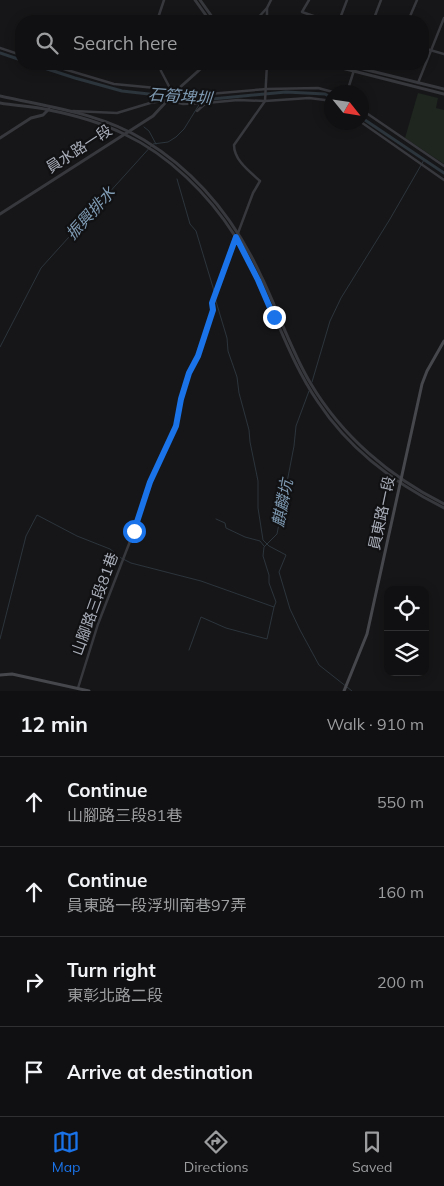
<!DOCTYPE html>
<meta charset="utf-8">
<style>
body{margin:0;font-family:Mulish,"Noto Sans TC",sans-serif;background:#19191b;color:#f1f3f6}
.controls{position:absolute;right:15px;bottom:15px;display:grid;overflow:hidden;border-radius:10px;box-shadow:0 2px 12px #0003}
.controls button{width:45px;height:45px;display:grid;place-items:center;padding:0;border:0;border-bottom:1px solid #303032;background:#101012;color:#f1f3f6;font:25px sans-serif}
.compass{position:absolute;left:324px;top:85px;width:45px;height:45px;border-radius:50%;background:#101012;box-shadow:0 2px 12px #0003;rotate:120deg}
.stop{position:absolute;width:15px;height:15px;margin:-11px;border:4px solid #1a73e8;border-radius:50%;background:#fff}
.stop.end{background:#1a73e8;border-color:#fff;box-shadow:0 1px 5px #0008}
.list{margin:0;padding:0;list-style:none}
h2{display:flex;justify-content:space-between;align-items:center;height:65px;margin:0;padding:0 20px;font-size:21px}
h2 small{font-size:16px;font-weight:400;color:#9c9d9f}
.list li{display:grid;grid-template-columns:32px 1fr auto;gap:15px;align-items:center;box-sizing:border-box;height:90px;padding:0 20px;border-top:1px solid #303032}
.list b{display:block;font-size:19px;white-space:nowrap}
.list p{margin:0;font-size:16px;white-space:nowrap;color:#9c9d9f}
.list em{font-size:16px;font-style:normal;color:#9c9d9f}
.icon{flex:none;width:28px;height:28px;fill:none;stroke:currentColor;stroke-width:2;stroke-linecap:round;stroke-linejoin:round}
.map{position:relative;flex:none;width:444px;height:691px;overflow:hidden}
.search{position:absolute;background:#101012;box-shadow:0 2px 12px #0003;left:15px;right:15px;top:15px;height:55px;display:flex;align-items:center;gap:12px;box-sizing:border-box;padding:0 18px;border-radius:20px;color:#9c9d9f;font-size:19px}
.sheet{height:425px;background:#101012}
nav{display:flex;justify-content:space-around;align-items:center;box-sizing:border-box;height:70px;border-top:1px solid #303032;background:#101012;font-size:14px;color:#9c9d9f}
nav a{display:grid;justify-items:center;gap:2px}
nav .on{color:#1a73e8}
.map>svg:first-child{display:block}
</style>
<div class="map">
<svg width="444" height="691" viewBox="0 0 444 691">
<rect width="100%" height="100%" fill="#161618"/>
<path fill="#1e261f" d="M418,93l20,5 -2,10 8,2v54l-39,-26z"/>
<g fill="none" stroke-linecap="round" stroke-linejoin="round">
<g stroke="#2c353c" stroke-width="1">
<path d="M144,127l5,4 7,13"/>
<path d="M177,179l13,45 6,7 19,63"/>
<path d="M215,298l12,40 1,13 9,26 2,16 10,37 1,12 8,39v27l5,32 6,6 17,9 -7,17 11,37 10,21 19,35 33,26"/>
<path d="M0,347l41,-79 112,-124 15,-2 8,-5 8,-8 18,-29"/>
<path d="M312,382l18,-61 11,-23 49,-79 34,-59"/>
<path d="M216,519l9,4 1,5 19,9 15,4 4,5"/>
<path d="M0,639l26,-103 11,-21 40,21 33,13 11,9 10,5 70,18 73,26 2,-5 -7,-19v-8l-6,-19 1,-9 13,-13 17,-88 2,-20 13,-35"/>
<path d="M189,650l12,-33 25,11 41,11 7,-32"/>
</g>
<g stroke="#2c353c" stroke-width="3">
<path d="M0,53l21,7"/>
<path d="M32,64l43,14 47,13 80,9 84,-8 39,2 7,4"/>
<path d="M362,118l82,55"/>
</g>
<g stroke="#37383d" stroke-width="2.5">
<path d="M309,0l-7,12 26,9"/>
<path d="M267,8v13"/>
<path d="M157,21l7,-21"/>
<path d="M255,21l12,-13 4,-8"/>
<path d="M339,21l8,-21"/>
<path d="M373,21l8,-21"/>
<path d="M408,21l9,-21"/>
<path d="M0,48l21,7"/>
<path d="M423,48l21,6"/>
<path d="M47,64l67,20 63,6 20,5 70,-6 51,-1 15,4"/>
<path d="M159,64l2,7 10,19"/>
<path d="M418,83l26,-65"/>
<path d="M347,92l9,-28"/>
<path d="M362,110l82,56"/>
<path d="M73,111l44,2 33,-10 17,-3 16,4 22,-1"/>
<path d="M197,111l9,-8 32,-3 27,1 44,-3 16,2 7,3"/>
<path d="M361,122l83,58"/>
<path d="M238,233l15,-40 7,-12c-11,-10 -26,-21 -26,-36l31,-44 2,-37"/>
<path d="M78,688l20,-64 36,-93 15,-49 27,-56 5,-27 8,-26 9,-17 15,-45 -1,-8 24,-65"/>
</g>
<g stroke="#37383d" stroke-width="3">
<path d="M195,0l15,21"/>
<path d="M200,0l15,21"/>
<path d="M326,64l118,30"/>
<path d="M343,64l101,25"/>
<path d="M0,96c49,11 100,17 144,44 54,33 92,81 118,138 17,35 29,73 49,106 31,52 79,93 133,120"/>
<path d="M0,103c16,3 33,3 49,7 25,5 53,13 75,24 45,21 85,61 111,102 9,13 16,29 23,43 20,42 34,85 60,123 31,47 76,81 126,106"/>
<path d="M0,138l31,-20 12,-3 6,-6"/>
<path d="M0,214l153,-98 24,-26 29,-26"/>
</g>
<g stroke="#45474d" stroke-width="3">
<path d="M0,675l12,-1 77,17"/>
<path d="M344,691l23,-57 55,-250 5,-13 17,-30"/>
</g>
</g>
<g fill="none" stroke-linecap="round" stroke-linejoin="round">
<path stroke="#1a73e8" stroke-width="6" d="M134,531l16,-49 26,-56 5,-27 8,-26 9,-17 15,-46 -1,-7 24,-66 22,43 16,37"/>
</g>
<g text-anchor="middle" stroke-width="4.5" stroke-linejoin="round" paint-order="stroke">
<g font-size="15" fill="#a8adb8" stroke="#111113">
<text transform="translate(79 149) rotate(-33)" y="5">員水路一段</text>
<text transform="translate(382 513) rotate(-78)" y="5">員東路一段</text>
<text transform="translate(95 604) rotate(-70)" y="5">山腳路三段81巷</text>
</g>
<g font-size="16" font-style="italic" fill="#7f9bb3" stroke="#111113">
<text transform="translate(180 96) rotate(4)" y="6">石筍埤圳</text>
<text transform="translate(90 213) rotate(-48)" y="6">振興排水</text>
<text transform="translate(282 503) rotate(-79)" y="6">麒麟坑</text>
</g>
</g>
</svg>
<div class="controls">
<button><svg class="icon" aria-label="locate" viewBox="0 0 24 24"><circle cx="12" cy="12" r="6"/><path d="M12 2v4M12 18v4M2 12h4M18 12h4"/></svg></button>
<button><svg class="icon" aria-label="layers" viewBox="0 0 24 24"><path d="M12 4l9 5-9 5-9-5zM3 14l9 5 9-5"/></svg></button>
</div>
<svg class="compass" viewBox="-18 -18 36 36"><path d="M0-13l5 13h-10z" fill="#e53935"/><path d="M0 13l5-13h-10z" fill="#9c9d9f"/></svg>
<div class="stop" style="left:134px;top:531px"></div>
<div class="stop end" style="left:274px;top:317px"></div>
<div class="search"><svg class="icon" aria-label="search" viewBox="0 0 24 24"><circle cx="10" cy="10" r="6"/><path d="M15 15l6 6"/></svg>Search here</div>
</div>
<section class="sheet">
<h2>12 min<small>Walk · 910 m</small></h2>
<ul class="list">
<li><svg class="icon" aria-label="ahead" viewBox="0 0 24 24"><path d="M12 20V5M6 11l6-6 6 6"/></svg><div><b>Continue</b><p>山腳路三段81巷</p></div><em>550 m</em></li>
<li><svg class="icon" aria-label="ahead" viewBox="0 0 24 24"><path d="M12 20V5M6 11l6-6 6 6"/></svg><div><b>Continue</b><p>員東路一段浮圳南巷97弄</p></div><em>160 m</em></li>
<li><svg class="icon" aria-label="right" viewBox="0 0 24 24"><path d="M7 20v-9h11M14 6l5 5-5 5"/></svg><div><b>Turn right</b><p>東彰北路二段</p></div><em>200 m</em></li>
<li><svg class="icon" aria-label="arrive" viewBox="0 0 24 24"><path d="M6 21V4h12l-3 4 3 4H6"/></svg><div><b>Arrive at destination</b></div></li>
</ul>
</section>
<nav>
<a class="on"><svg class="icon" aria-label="map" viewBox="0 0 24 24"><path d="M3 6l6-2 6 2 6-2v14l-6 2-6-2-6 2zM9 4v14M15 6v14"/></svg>Map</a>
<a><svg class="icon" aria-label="directions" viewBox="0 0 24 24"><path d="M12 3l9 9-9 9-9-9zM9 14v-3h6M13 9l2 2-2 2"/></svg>Directions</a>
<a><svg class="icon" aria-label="saved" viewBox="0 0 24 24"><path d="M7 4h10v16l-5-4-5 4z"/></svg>Saved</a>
</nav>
